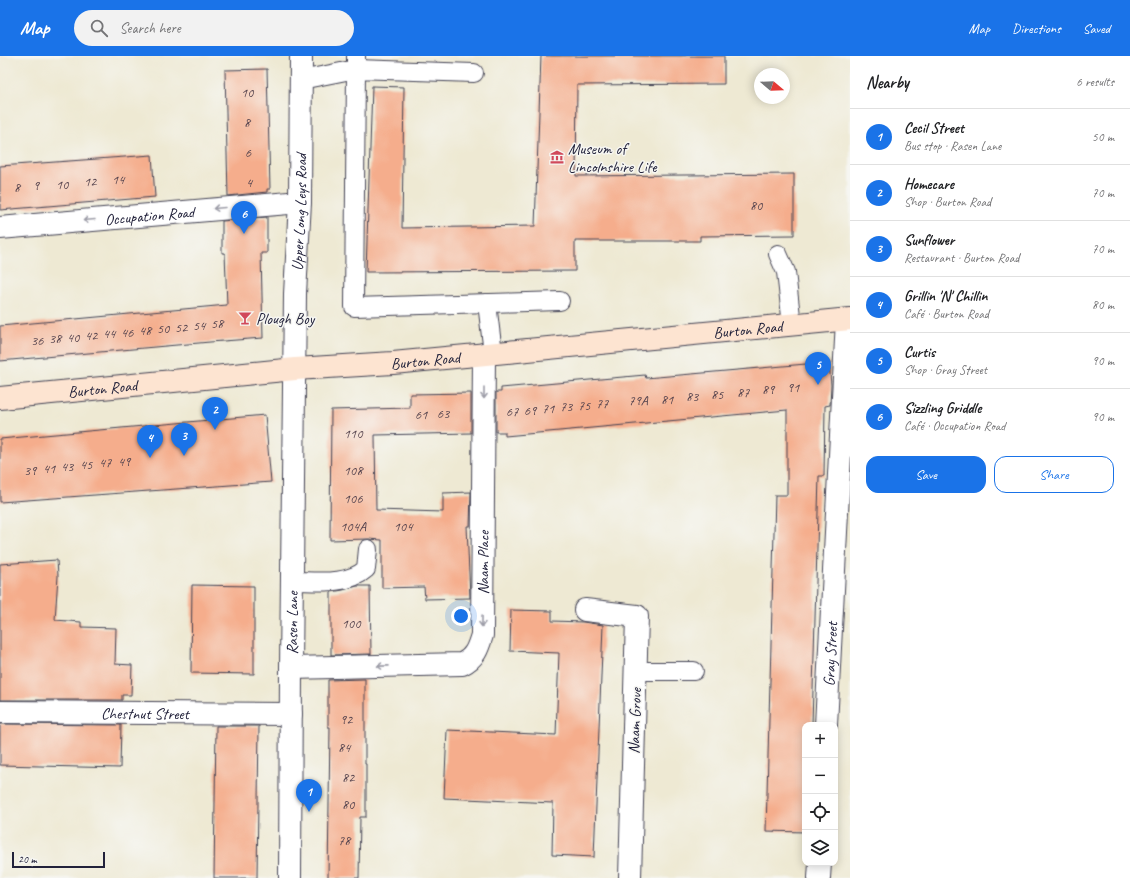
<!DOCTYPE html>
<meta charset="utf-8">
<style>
body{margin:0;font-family:Caveat,sans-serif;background:#f2f2f2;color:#202124}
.controls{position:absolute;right:12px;bottom:12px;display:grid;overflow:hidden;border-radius:8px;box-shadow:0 2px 10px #0003}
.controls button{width:36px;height:36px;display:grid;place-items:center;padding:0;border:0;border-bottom:1px solid #e0e0e0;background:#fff;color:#202124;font:20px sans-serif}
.compass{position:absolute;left:754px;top:12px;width:36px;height:36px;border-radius:50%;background:#fff;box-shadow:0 2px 10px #0003;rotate:109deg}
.scale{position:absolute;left:12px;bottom:10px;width:93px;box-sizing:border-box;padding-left:4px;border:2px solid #22223b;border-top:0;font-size:11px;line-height:14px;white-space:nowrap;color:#22223b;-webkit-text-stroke:3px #f6f6f2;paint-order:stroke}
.you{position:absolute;left:461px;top:560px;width:14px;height:14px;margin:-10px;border:3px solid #fff;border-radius:50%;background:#1a73e8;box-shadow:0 0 0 6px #1a73e833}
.badge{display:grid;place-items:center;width:26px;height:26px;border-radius:50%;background:#1a73e8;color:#fff;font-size:13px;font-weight:700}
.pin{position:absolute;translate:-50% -33px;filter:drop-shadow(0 1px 2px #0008)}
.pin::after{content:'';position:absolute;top:21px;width:14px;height:12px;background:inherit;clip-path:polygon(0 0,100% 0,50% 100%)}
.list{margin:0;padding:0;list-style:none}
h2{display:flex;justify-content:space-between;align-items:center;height:52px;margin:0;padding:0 16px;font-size:17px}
h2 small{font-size:13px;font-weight:400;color:#757577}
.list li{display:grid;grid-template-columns:26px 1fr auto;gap:12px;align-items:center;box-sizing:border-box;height:56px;padding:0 16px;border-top:1px solid #e0e0e0}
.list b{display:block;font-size:15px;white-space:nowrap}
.list p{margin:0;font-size:13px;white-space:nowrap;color:#757577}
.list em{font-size:13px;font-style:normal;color:#757577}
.actions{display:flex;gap:8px;padding:12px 16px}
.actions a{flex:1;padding:9px 0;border:1px solid #1a73e8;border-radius:12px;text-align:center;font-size:14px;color:#1a73e8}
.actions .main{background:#1a73e8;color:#fff}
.icon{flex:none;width:22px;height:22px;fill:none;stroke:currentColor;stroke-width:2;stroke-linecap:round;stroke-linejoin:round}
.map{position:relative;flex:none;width:850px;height:822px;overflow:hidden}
header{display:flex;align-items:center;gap:24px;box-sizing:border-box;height:56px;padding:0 20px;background:#1a73e8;color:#fff}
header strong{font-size:19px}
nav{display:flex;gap:22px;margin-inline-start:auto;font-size:14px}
.search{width:280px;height:36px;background:#f2f2f2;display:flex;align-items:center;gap:10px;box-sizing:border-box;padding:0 14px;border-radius:22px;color:#757577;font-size:15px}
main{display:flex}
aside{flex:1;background:#fff}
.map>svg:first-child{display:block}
</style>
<header>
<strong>Map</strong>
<div class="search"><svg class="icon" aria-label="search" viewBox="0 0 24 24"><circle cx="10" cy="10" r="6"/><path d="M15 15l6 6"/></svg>Search here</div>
<nav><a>Map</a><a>Directions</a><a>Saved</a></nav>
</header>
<main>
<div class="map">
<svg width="850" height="822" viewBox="0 0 850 822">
<rect width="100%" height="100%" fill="#f6f6f2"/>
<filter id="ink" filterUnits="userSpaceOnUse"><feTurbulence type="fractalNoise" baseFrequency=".025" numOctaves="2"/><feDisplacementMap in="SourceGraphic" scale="8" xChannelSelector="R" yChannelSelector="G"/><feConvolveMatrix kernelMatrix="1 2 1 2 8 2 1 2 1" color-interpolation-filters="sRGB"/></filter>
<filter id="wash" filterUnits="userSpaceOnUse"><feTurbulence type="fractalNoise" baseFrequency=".012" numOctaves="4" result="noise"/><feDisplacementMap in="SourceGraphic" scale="16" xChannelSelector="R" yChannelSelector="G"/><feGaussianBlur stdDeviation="0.9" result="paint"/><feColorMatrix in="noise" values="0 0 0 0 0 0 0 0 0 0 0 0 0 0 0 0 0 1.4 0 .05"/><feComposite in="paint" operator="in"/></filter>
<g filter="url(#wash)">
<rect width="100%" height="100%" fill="#eee9d3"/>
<g id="blocks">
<g fill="#f5ad8c">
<path d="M541,0h183v28l-147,1 -1,91 218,-2v61l-94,1v5h-125v30l-209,1 6,-186 32,1 -2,141 133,-2z"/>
<path d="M267,13l3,120h-3v3l-39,4 -3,-126z"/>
<path d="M152,99l3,42 -155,13v-44z"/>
<path d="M267,161v36h-6l2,85 -53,4 -210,19v-35l227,-21 -2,-52h-3v-32z"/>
<path d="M829,306l2,23 -1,20 -5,1 -1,70h-5l-7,249h-7v107l-39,-1 9,-336h12v-85l-282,26v-4h-9v-40h5v-4l144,-13 1,3z"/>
<path d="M471,337v40l-96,2 1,75 67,2v-19l28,-1 -1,34h-3l3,72 -45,1 -1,-12 -42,1v-48l-13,-1 -39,1 1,-130 79,-2v-14z"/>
<path d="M265,359l6,67 -271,20v-63z"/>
<path d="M57,504l1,16 -3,44 26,2v5l35,1 -1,36 17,1 -1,30h-9v5h-122v-136z"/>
<path d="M192,529l62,1v88l-63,-1z"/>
<path d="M357,530h13l1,68 -40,1v-63l12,-2z"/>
<path d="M511,554l41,1v10l31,1 20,3 -9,232 -42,-2 1,-52 -109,-5 3,-68 109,5 3,-82 -49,-2z"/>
<path d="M365,623v85h1v53h-6l-1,61h-31l2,-151h-2v-47z"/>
<path d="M0,668l121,1 -1,43 -120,-3z"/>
<path d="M216,670h43l-2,152h-43z"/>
</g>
</g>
</g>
<g filter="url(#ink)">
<use href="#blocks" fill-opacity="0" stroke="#414052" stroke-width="1"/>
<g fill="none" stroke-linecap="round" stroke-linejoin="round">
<g stroke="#414052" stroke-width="20">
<g id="lane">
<path d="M474,17l-118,-4 -2,238 206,-6"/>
<path d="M301,24l55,-11v-13"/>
<path d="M778,198l8,18 6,53"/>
<path d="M487,247l6,50"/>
<path d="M292,525c24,0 55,5 74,-12l2,-20"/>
<path d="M635,615h59"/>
</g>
</g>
<g stroke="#414052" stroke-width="24">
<g id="street">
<path id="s1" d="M0,172l300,-26"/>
<path d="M585,554l52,6 -7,262"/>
<path id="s2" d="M291,612l171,-4c13,-6 16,-16 20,-29l2,-281"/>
<path id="s3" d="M0,656l291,2"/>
<path id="s4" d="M826,669l21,-405"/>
<path id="s5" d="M290,822l1,-210 4,-374 5,-92 1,-146"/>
<path d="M819,822l1,-15"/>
</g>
</g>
<g stroke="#414052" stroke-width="24">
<g id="secondary">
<path id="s6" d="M0,342l295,-29 98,-6 457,-44"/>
</g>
</g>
<use href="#lane" stroke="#fff" stroke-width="18"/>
<use href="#street" stroke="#fff" stroke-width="22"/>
<use href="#secondary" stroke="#fde4d1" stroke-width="22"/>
</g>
<defs><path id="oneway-shaft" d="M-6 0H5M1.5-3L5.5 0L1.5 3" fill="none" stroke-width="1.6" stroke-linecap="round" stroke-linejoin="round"/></defs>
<g stroke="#9c9ca7">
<use href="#oneway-shaft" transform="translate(219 152) rotate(175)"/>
<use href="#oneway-shaft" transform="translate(89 164) rotate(175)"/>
<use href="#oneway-shaft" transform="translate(484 337) rotate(90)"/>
<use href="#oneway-shaft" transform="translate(482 565) rotate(91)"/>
<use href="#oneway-shaft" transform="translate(383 610) rotate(179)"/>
</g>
</g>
<defs>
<g id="museum-bare" transform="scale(1.08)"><path d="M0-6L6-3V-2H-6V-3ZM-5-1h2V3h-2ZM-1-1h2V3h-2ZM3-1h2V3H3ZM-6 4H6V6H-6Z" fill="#d1495b" stroke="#f6f6f2" stroke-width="2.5" paint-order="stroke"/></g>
<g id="bar-bare" transform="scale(1.08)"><path d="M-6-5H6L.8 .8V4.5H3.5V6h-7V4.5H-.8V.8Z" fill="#d1495b" stroke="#f6f6f2" stroke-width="2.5" paint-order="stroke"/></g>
</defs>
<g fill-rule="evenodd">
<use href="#museum-bare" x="557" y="101"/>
<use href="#bar-bare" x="245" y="262"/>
</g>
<g text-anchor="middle" stroke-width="3" stroke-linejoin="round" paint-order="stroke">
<g font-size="14" fill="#57454f">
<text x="247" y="41">10</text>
<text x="247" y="71">8</text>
<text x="248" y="101">6</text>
<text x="118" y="128">14</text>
<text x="90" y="130">12</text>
<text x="249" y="131">4</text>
<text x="62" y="133">10</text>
<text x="36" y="134">9</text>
<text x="17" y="136">8</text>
<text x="756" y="154">80</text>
<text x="217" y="272">58</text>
<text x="199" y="274">54</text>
<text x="181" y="276">52</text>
<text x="163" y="277">50</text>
<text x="145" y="279">48</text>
<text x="127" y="281">46</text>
<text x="109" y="282">44</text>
<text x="91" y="284">42</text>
<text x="73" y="286">40</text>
<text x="55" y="287">38</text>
<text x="37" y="289">36</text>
<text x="793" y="336">91</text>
<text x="768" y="338">89</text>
<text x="743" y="341">87</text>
<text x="717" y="343">85</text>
<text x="692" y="345">83</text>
<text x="667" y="348">81</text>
<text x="638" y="349">79A</text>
<text x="602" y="352">77</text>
<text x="584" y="354">75</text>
<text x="566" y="355">73</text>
<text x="548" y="357">71</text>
<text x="530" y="359">69</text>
<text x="512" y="360">67</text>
<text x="443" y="362">63</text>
<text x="421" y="363">61</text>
<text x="353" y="382">110</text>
<text x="124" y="410">49</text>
<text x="105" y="411">47</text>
<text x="86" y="413">45</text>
<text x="67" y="415">43</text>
<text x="49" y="417">41</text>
<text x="30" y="419">39</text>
<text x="353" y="419">108</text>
<text x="353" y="447">106</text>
<text x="353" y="475">104A</text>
<text x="403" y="475">104</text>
<text x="351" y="572">100</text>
<text x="346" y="668">92</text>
<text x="344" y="696">84</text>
<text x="348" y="726">82</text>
<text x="348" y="753">80</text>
<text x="344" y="789">78</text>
</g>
<g font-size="16" fill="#22223b" stroke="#f6f6f2" text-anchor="start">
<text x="568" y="98">Museum of<tspan x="568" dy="18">Lincolnshire Life</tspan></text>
<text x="256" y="268">Plough Boy</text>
</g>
<g font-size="16" fill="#22223b" stroke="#f6f6f2">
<text dy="6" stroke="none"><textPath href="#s5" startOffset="666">Upper Long Leys Road</textPath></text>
<text dy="6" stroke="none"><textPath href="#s1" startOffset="150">Occupation Road</textPath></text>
<text dy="6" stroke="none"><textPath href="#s6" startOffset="751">Burton Road</textPath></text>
<text dy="6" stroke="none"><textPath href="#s6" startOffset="427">Burton Road</textPath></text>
<text dy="6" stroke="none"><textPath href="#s6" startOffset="103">Burton Road</textPath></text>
<text dy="6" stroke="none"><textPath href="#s2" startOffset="280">Naam Place</textPath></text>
<text dy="6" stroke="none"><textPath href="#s5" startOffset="255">Rasen Lane</textPath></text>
<text dy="6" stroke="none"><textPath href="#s4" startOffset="71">Gray Street</textPath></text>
<text dy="6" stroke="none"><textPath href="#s3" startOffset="145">Chestnut Street</textPath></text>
<text transform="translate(634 665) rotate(-88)" y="6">Naam Grove</text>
</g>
</g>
</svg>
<div class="controls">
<button>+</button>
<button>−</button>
<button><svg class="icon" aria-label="locate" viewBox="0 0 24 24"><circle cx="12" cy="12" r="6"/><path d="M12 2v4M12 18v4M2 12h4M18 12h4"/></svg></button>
<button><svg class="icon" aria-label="layers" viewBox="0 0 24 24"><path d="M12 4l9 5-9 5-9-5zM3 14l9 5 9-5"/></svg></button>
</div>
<svg class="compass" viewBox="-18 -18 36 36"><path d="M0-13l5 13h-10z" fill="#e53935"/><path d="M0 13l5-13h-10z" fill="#757577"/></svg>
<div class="scale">20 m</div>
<div class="you"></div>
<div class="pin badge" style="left:309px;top:756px">1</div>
<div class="pin badge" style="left:215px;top:374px">2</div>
<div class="pin badge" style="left:184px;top:400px">3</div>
<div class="pin badge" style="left:150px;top:402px">4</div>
<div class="pin badge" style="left:818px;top:329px">5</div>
<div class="pin badge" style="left:244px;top:178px">6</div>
</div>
<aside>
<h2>Nearby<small>6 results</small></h2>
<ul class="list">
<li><span class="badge">1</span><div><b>Cecil Street</b><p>Bus stop · Rasen Lane</p></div><em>50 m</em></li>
<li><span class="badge">2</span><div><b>Homecare</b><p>Shop · Burton Road</p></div><em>70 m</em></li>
<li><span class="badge">3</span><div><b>Sunflower</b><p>Restaurant · Burton Road</p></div><em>70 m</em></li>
<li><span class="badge">4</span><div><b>Grillin 'N' Chillin</b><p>Café · Burton Road</p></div><em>80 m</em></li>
<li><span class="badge">5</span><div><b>Curtis</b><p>Shop · Gray Street</p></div><em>90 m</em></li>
<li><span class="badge">6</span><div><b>Sizzling Griddle</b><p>Café · Occupation Road</p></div><em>90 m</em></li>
</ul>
<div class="actions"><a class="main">Save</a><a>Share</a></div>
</aside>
</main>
